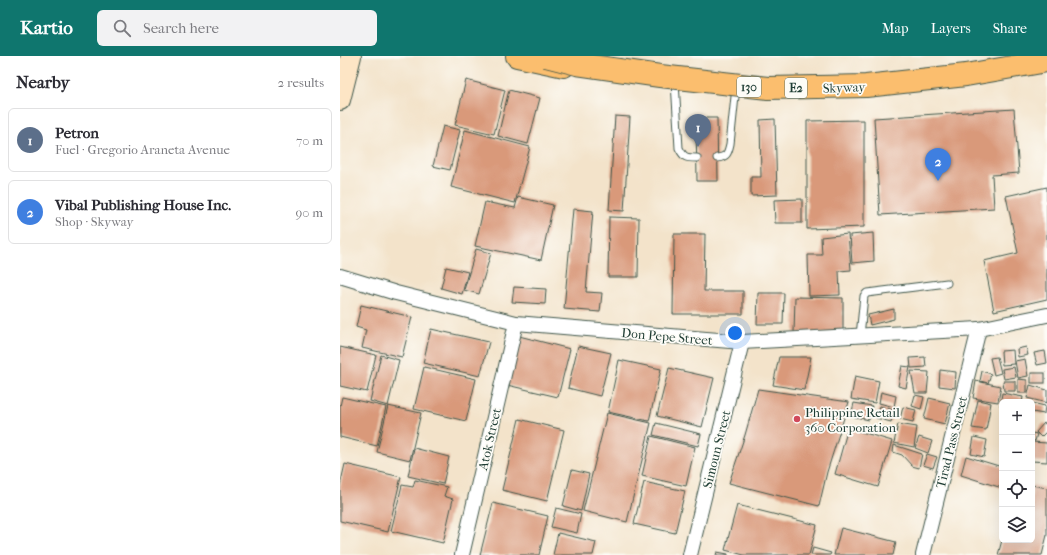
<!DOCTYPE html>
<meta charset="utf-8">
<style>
body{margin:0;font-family:"IM FELL French Canon",serif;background:#f2f2f3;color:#2b2b33}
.controls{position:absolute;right:12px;bottom:12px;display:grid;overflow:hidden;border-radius:6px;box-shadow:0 4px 16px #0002}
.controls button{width:36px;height:36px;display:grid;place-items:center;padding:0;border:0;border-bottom:1px solid #e1e1e2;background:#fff;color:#2b2b33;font:20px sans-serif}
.you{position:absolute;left:395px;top:277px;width:14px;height:14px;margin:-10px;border:3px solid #fff;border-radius:50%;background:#1a73e8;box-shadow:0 0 0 6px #1a73e833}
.badge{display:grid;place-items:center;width:26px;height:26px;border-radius:50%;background:#0f766e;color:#fff;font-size:13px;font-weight:700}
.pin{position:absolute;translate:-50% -33px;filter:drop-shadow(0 1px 2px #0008)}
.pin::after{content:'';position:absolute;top:21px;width:14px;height:12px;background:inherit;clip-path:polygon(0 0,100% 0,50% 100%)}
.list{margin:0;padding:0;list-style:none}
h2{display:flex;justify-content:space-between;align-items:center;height:52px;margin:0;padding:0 16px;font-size:17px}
h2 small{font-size:13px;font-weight:400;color:#7c7c81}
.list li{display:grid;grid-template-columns:26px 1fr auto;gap:12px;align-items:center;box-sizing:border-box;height:64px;margin:0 8px 8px;padding:0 8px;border:1px solid #e1e1e2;border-radius:6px}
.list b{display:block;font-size:15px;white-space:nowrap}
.list p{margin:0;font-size:13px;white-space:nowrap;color:#7c7c81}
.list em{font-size:13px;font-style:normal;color:#7c7c81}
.icon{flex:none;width:22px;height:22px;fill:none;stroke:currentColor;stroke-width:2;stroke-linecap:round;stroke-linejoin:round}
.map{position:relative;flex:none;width:707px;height:499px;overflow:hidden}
header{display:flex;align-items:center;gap:24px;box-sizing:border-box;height:56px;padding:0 20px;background:#0f766e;color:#fff}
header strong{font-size:19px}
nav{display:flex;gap:22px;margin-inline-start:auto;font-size:14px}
.search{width:280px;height:36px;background:#f2f2f3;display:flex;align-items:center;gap:10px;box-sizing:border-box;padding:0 14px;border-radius:6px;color:#7c7c81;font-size:15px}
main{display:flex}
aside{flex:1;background:#fff}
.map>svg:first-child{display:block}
</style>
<header>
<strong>Kartio</strong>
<div class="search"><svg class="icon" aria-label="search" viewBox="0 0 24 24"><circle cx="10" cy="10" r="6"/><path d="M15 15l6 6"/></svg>Search here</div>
<nav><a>Map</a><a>Layers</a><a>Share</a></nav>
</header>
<main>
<aside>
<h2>Nearby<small>2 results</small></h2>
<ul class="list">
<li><span class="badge" style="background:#5c6f8a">1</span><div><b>Petron</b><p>Fuel · Gregorio Araneta Avenue</p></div><em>70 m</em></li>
<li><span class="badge" style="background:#3f7fe0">2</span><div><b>Vibal Publishing House Inc.</b><p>Shop · Skyway</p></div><em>90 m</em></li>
</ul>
</aside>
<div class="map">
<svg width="707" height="499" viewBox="0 0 707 499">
<rect width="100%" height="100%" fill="#fdfcf7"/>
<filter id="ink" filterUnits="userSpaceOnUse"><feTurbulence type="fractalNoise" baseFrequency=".025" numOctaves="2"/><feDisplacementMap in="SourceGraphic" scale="8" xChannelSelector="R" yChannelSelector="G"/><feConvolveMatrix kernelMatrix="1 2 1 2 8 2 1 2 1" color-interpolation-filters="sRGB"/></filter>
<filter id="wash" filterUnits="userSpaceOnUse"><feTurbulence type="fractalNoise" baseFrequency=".012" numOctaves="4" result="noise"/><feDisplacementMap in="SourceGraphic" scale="16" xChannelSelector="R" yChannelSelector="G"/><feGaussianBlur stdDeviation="0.9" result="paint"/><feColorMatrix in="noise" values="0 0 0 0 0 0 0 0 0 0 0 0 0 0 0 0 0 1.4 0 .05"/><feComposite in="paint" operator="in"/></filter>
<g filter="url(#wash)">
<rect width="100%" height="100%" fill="#f3e3ca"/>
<g id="blocks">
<g fill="#d9997a">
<path d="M126,24l39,10 -11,44 -39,-9z"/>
<path d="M169,34l31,8 -12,46 -30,-8z"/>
<path d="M674,53l5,64 -27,2 2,33 -114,7 -6,-97z"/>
<path d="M275,60l15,1 -6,94 -15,-1z"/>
<path d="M356,62h21l1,63h-21z"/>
<path d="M435,63l2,76 -26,1v-19h10l-1,-57z"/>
<path d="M524,64v107l-57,2v-108z"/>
<path d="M103,70l17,4 -10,40 -17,-4z"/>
<path d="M125,74l65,17 -15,56 -64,-16z"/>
<path d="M707,131v112l-53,12 -10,-50 34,-8 -12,-57z"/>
<path d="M178,141l35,8 -12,55 -66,-14 10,-44 30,6z"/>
<path d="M462,143v24h-27l-1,-23z"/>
<path d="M233,153l20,2 -7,81 16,1 -2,19 -36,-3z"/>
<path d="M269,161l30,1 -1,59h-30z"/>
<path d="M533,177l1,28 -22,2 -2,-28z"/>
<path d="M334,178h31l-1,57h39v23h-70z"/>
<path d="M508,178l3,36 -12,1 1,24 -31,1 -1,-41h14l-1,-18z"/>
<path d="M136,193l15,4 -12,41 -15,-4z"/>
<path d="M106,211l22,5 -6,22 -21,-6z"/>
<path d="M174,231l32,2 -1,15 -33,-2z"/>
<path d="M418,237h26l-1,31h-26z"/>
<path d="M455,241l48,1v36l-49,-1z"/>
<path d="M21,249l51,12 -10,40 -40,-9 4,-18 -10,-3z"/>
<path d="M554,253v10l-24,6 -2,-10z"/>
<path d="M91,273l58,13 -9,34 -57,-13z"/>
<path d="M179,280l51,13 -12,48 -51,-12z"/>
<path d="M238,290l33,7 -11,43 -32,-8z"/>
<path d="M0,291l36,8 -9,37 -27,-6z"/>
<path d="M686,291l2,8 -10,2 -1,-8z"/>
<path d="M673,294l1,14 -12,1 -1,-14z"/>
<path d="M705,295l2,12 -10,2 -3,-12z"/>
<path d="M41,299l18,5 -11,46 -18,-5z"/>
<path d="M439,301h32l-7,33 -31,-5z"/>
<path d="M585,301l1,10 -15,1 -1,-10z"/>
<path d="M657,301l4,16 -7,2 -4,-17z"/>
<path d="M685,303l3,17 -10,2 -3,-17z"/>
<path d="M279,304l42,9 -12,52 -41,-9z"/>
<path d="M562,310l8,1 -4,21 -8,-2z"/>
<path d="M84,311l52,12 -10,42 -52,-12z"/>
<path d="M674,311l2,10 -12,2 -2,-10z"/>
<path d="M329,312l45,10 -12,49 -45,-11z"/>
<path d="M600,314l16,2 -1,16 -16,-2z"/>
<path d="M571,315l18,1 -2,21h-12z"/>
<path d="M642,315l9,3 -3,9 -8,-2z"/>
<rect x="691" y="317" width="14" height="10"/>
<path d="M515,320l24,5 -4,22 -24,-4z"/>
<path d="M678,323l9,1v13h-9z"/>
<path d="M636,325l25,5 -3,16 -25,-4z"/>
<path d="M663,325h12v10h-11z"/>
<path d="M690,329l17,5v13l-20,-5z"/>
<path d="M418,333l91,13 -22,70 -8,34 -90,-23 16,-48z"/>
<path d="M541,336l15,4 -2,11 -15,-4z"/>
<path d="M662,337l21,4 -1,5h-20v4h-2z"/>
<path d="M575,339l9,2 -3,12 -9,-3z"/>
<path d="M2,341l44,10 -9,39 -37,-9v-31z"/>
<path d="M589,342l21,5 -5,21 -21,-5z"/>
<path d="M638,344l13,3 -5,27 -14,-2z"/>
<path d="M514,347l18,3 -3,14 -18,-4z"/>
<path d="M692,347l13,3 -1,8 -12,-2z"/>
<path d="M48,350l33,7 -11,47 -33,-8z"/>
<path d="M540,350l14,4 -3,12 -15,-4z"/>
<path d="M563,351l13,3 -3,12 -13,-3z"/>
<path d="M267,357l44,10 -24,99 -44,-11z"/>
<path d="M179,363l45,11 -17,71 -45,-11z"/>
<path d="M316,367l45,11 -3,12 -45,-11z"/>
<path d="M704,367l3,2v6l-6,6 -5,-5z"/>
<path d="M558,368l19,3 -3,20 -20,-4z"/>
<path d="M508,372l44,13 -14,46 -43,-13z"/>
<path d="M692,377l5,1 -2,7 -3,-1z"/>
<path d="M311,380l44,11 -9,39 -44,-10z"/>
<path d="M579,381l13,4 -4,12 -13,-5z"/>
<path d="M634,381l13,3 -3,17 -13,-3z"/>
<path d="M692,386l15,1v19l-15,-1z"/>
<path d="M554,389l28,9 -3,14 -7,-2 -10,-11 -9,-3z"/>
<path d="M74,392l35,9 -6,27 -35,-8z"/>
<path d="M587,398l10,3 -4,11 -10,-3z"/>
<path d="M626,400l36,11v21l-41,-13z"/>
<path d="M5,408l56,13 -13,55 -48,-11v-35z"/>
<path d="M232,414l17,4 -8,37 -18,-5z"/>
<path d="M75,424l32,7 -3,9 9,3 -10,44 -52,-12 11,-46 11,2z"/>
<path d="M304,426l41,9 -10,42 -41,-9z"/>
<path d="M692,429l15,3v47l-5,20h-44l4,-15h30z"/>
<path d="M153,447l55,13 -9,39h-59z"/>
<path d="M397,449l80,20 -8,30h-65l-19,-5z"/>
<path d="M216,452l25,6 -4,19 -26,-6z"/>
<path d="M501,472l55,14 -3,13h-59z"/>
<path d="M218,477l38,9 -3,13h-40z"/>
<path d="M473,492l18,5 -1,2h-19z"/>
<path d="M377,496l11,2v1h-12z"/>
</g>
</g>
</g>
<g filter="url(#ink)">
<use href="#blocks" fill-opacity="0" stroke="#3f564a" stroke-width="1"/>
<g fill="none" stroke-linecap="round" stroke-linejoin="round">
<g stroke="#3f564a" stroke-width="9">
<g id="lane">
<path d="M335,26l4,66c5,10 7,10 18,10"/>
<path d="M377,102c10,-1 11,-5 13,-14l6,-57"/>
<path d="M520,280l4,-40 3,-3 80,-10"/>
</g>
</g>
<g stroke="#3f564a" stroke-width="16">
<g id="street">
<path d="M0,220l56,17 120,30 226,19 237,-13 68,-14"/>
<path d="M122,499l54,-232"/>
<path d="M350,499l52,-213"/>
<path d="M583,499l56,-226"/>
</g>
</g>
<g stroke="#3f564a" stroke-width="22">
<path id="secondary" d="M0,44l11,-44"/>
</g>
<g stroke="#3f564a" stroke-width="24">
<path id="primary" d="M177,0l47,10"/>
</g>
<use href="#lane" stroke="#fff" stroke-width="7"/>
<use href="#street" stroke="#fff" stroke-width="14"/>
<use href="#secondary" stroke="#fde5c5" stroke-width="20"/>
<use href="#primary" stroke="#fbbe6e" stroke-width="22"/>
<g stroke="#3f564a" stroke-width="24" stroke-linecap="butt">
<path id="highway-bridge" d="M206,0l31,8 83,12 108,12 98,-2 100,-11 81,-14"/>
</g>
<use href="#highway-bridge" stroke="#fbbe6e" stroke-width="22"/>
</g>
</g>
<circle fill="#d1495b" stroke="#fdfcf7" stroke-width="1.5" cx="457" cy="363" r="4"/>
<g text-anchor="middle" stroke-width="3.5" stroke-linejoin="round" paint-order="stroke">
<g fill="#fdfcf7" stroke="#62766e" stroke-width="1">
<rect x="397" y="21" width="24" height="20" rx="3"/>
<rect x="445" y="22" width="22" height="20" rx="3"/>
</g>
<g font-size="12" font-weight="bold" fill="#1f3d34">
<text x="409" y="35">130</text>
<text x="456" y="36">E2</text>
</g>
<g font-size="13" fill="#1f3d34" stroke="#fdfcf7">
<text transform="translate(504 31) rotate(-2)" y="5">Skyway</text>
<text transform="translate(327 280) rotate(5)" y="5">Don Pepe Street</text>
<text transform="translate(149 383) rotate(-77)" y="5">Atok Street</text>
<text transform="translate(611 386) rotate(-76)" y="5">Tirad Pass Street</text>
<text transform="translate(376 393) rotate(-76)" y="5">Simoun Street</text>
</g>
<g font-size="13" fill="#1f3d34" stroke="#fdfcf7" text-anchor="start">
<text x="465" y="361">Philippine Retail<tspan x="465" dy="15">360 Corporation</tspan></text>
</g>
</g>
</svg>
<div class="controls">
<button>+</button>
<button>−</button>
<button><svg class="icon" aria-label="locate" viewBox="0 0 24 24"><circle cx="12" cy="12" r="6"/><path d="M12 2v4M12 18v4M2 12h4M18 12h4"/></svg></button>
<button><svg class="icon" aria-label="layers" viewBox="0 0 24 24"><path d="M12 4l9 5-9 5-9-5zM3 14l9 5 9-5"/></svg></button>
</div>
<div class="you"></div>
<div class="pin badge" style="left:358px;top:91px;background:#5c6f8a">1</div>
<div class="pin badge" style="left:598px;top:125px;background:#3f7fe0">2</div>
</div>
</main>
